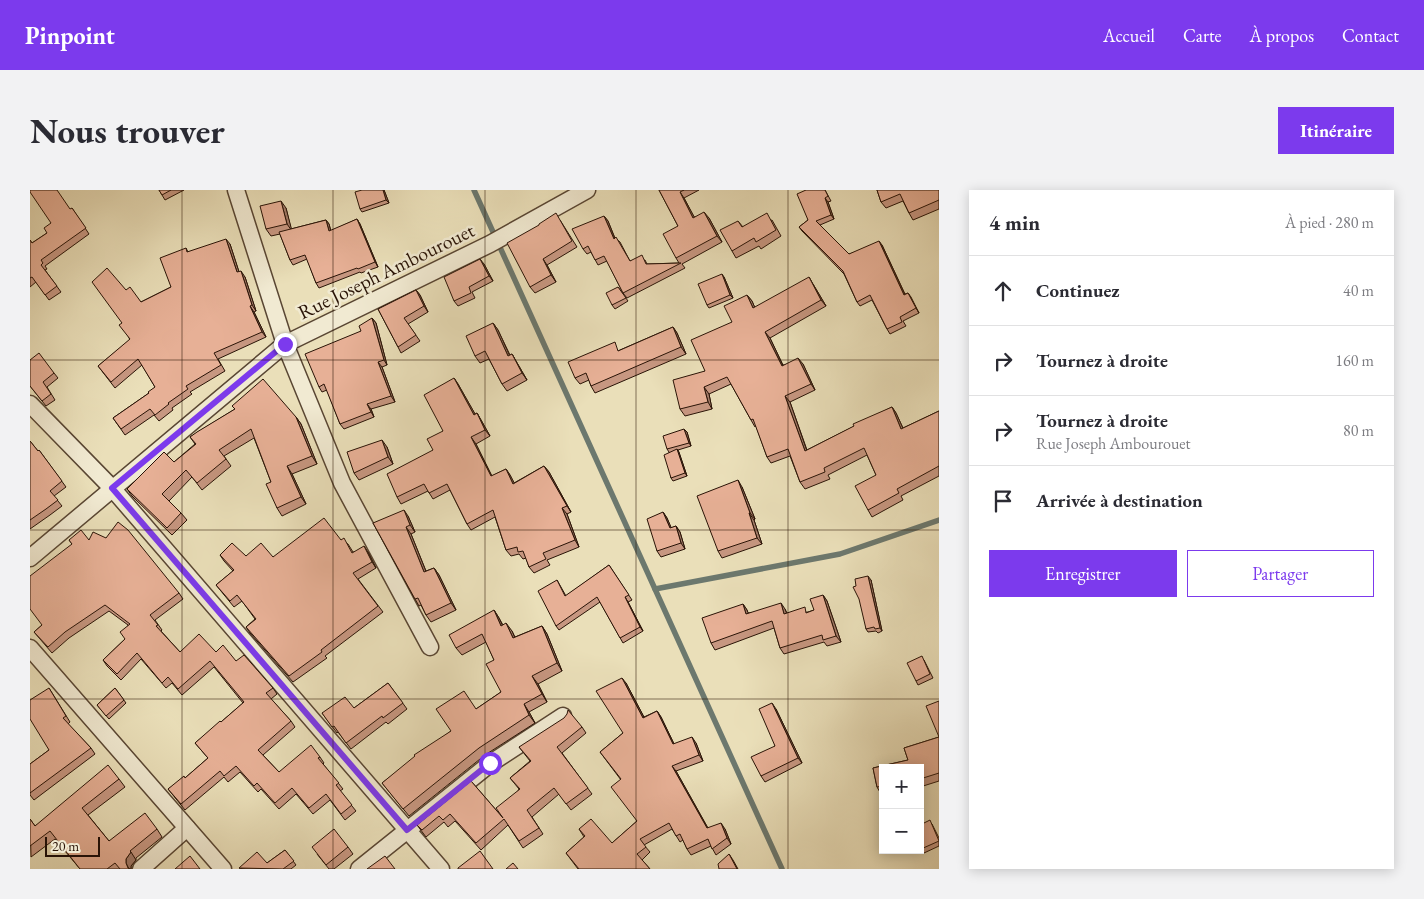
<!DOCTYPE html>
<html lang="fr">
<meta charset="utf-8">
<style>
body{margin:0;font-family:"EB Garamond",serif;background:#f2f2f3;color:#2b2b33}
.controls{position:absolute;right:15px;bottom:15px;display:grid;overflow:hidden;border-radius:0px;box-shadow:0 2px 12px #0003}
.controls button{width:45px;height:45px;display:grid;place-items:center;padding:0;border:0;border-bottom:1px solid #e1e1e2;background:#fff;color:#2b2b33;font:25px sans-serif}
.scale{position:absolute;left:15px;bottom:12px;width:55px;box-sizing:border-box;padding-left:5px;border:2px solid #291306;border-top:0;font-size:14px;line-height:18px;white-space:nowrap;color:#291306;-webkit-text-stroke:4px #f1ead2;paint-order:stroke}
.stop{position:absolute;width:15px;height:15px;margin:-11px;border:4px solid #7c3aed;border-radius:50%;background:#fff}
.stop.end{background:#7c3aed;border-color:#fff;box-shadow:0 1px 5px #0008}
.list{margin:0;padding:0;list-style:none}
h2{display:flex;justify-content:space-between;align-items:center;height:65px;margin:0;padding:0 20px;font-size:21px}
h2 small{font-size:16px;font-weight:400;color:#7c7c81}
.list li{display:grid;grid-template-columns:32px 1fr auto;gap:15px;align-items:center;box-sizing:border-box;height:70px;padding:0 20px;border-top:1px solid #e1e1e2}
.list b{display:block;font-size:19px;white-space:nowrap}
.list p{margin:0;font-size:16px;white-space:nowrap;color:#7c7c81}
.list em{font-size:16px;font-style:normal;color:#7c7c81}
.actions{display:flex;gap:10px;padding:15px 20px}
.actions a{flex:1;padding:11px 0;border:1px solid #7c3aed;border-radius:0px;text-align:center;font-size:18px;color:#7c3aed}
.actions .main{background:#7c3aed;color:#fff}
.icon{flex:none;width:28px;height:28px;fill:none;stroke:currentColor;stroke-width:2;stroke-linecap:round;stroke-linejoin:round}
.map{position:relative;flex:none;width:909px;height:679px;overflow:hidden;border-radius:0px}
header{display:flex;align-items:center;gap:30px;box-sizing:border-box;height:70px;padding:0 25px;background:#7c3aed;color:#fff}
header strong{font-size:24px}
nav{display:flex;gap:28px;margin-inline-start:auto;font-size:18px}
.intro{display:flex;align-items:center;justify-content:space-between;box-sizing:border-box;height:120px;padding:0 30px}
h1{margin:0;font-size:35px}
.button{padding:12px 22px;border-radius:0px;background:#7c3aed;color:#fff;font-size:18px;font-weight:700}
main{display:flex;gap:30px;padding:0 30px}
aside{flex:1;background:#fff;border-radius:0px;box-shadow:0 2px 12px #0003}
.map>svg:first-child{display:block}
</style>
<header>
<strong>Pinpoint</strong>
<nav><a>Accueil</a><a>Carte</a><a>À propos</a><a>Contact</a></nav>
</header>
<div class="intro"><h1>Nous trouver</h1><a class="button">Itinéraire</a></div>
<main>
<div class="map">
<svg width="909" height="679" viewBox="0 0 909 679">
<rect width="100%" height="100%" fill="#eadfb9"/>
<filter id="stains"><feTurbulence type="fractalNoise" baseFrequency=".004" numOctaves="4"/><feColorMatrix values="0 0 0 0 .2 0 0 0 0 .09 0 0 0 0 .02 0 0 0 .5 -.17"/></filter>
<radialGradient id="worn" r=".72"><stop offset=".6" stop-color="#630" stop-opacity="0"/><stop offset="1" stop-color="#630" stop-opacity=".3"/></radialGradient>
<g fill="none" stroke-linecap="round" stroke-linejoin="round">
<g stroke="#6c786e" stroke-width="5.5">
<path d="M444,0l308,679"/>
<path d="M625,399l185,-35 99,-34"/>
</g>
<g stroke="#594633" stroke-width="19">
<g id="minor">
<path d="M206,0l49,154 57,139 88,164"/>
<path d="M0,214l82,84 329,381"/>
<path d="M0,368l255,-214 205,-100 97,-54"/>
<path d="M0,458l193,221"/>
<path d="M111,679l46,-41"/>
<path d="M329,679l132,-106 72,-47"/>
</g>
</g>
<use href="#minor" stroke="#f1ead2" stroke-width="16"/>
</g>
<g fill="#c79781" stroke="#291306">
<path d="M129,0h25l-19,10z"/>
<path d="M354,0l5,13 -27,9 -2,-3z"/>
<path d="M629,0h40l-15,8 10,19 15,1 13,24 -40,22 3,4 -58,30 -4,-5 -16,-32 -9,4 -7,-13 -4,2 -4,-5 21,-33 4,5 7,17 5,4 10,19 15,-1 2,4 32,-1 -3,-5 2,-32z"/>
<path d="M776,0h19l6,11 -3,1 6,17 -14,6 29,29 33,-9 23,49 3,-1 11,20 -16,8 3,5 -16,8 -3,-5 -15,-29 -12,6 -3,-4 -13,-28 -42,-43 -3,-4 9,-7z"/>
<path d="M847,0h62v19l-26,11 -4,-7 -6,-12 -17,7 -5,-6z"/>
<path d="M42,18l17,26 -44,32 2,3 -2,1 16,22 -12,8 -13,-18 -6,5v-47l2,3 15,-10z"/>
<path d="M256,18l5,21 35,-9 3,4 2,7 26,-12 3,5 18,43 -17,6 -1,-1 -41,16 -3,-5 -9,-24 -14,6 -3,-5 -10,-26 -9,2 -5,-7z"/>
<path d="M530,30l17,27 -30,18 9,17 -21,11 -5,-6z"/>
<path d="M742,30l9,16 -20,13 -2,-3 -23,12 -4,-7 6,-30 5,6z"/>
<path d="M200,54l9,28 6,5 11,34 -2,1 12,25 -48,22 7,12 -35,21 2,2 -20,14 1,2 -14,11 -5,-6 -29,20 -12,-17 36,-25 6,-6 -13,-22 -27,23 -17,-22 32,-26 -8,-17 4,-33 15,12 30,-15 15,-39 2,4z"/>
<path d="M454,74l9,17 -21,11 3,6 -17,8 -4,-5z"/>
<path d="M694,87l9,21 -24,10 -2,-3z"/>
<path d="M783,94l13,22 -56,32 13,27 20,-1 12,26 -25,12 17,48 85,-43 4,6 7,15 36,-17v65l-38,20 2,4 -31,17 -4,-7 8,-35 -9,-20 -39,20 2,4 -25,10 -5,-7 -10,-26 -19,7 -4,-6 -11,-31 -1,1 -4,-7 -20,-36 -22,10 3,15 -27,7 -5,-7 25,-38 42,-76 5,6 3,7z"/>
<path d="M588,97l10,14 -13,8 -3,-4z"/>
<path d="M386,100l4,5 8,17 -20,12 12,17 -19,12 -3,-6 -20,-38z"/>
<path d="M342,128l4,5 11,42 -5,2 13,35 -24,7 3,8 -30,12 -4,-5 -13,-34 -5,2 -3,-5 42,-56z"/>
<path d="M463,133l5,7 12,25 2,-1 4,7 11,19 -20,11 -5,-7 -13,-25 -9,4 -5,-7z"/>
<path d="M643,137l4,6 9,21 -91,39 -4,-7 -2,-6 -9,4 -5,-6 45,-28z"/>
<path d="M0,170l24,13 4,5 -11,9 8,13 -9,6 -16,-20z"/>
<path d="M424,188l4,6 17,30 2,-1 4,7 9,16 -14,8 16,32 14,-7 4,6 4,8 30,-17 5,6 22,40 -4,2 12,33 -32,13 3,5 -16,8 -5,-6 -3,-9 -3,1 -4,-5 -8,2 -5,-6 -11,-33 -24,13 -4,-6 -17,-34 -17,9 -5,-8 -27,13 -4,-7 36,-47 10,-19z"/>
<path d="M202,216l64,11 5,7 16,40 -25,10 14,30 -24,12 -5,-8 -6,-26 -17,-44 -30,18 7,10 -29,24 -10,-13 -23,24 12,12 6,7 -15,15 -40,-39 -5,-7 47,-27 21,-18 -5,-7 45,-28z"/>
<path d="M657,242l4,14 -13,4 9,26 -14,5 -2,-3 -2,-26 -2,-3z"/>
<path d="M0,251l8,10 1,-1 27,37 -12,9 8,10 -12,9 -20,14z"/>
<path d="M357,257l6,17 -34,16 -5,-7z"/>
<path d="M712,297l13,32 -1,1 8,24 -40,14 -4,-7z"/>
<path d="M633,322l4,6 4,10 5,-2 4,6 5,17 -24,8 -4,-6z"/>
<path d="M378,326l7,16 -4,2 15,37 8,-3 5,7 17,35 -25,12 -5,-7 -5,-10 -2,1 -4,-7 -42,-76z"/>
<path d="M39,350h20l90,53 4,6 -28,21 7,10 -1,1 19,21h36l20,9 37,27 4,6 -6,5 20,22 4,6 -32,28 16,17 41,-15 4,6 -1,1 20,25 -3,2 16,20 -11,9 -15,-20 -17,14 -17,-20 -17,15 -18,-20 -3,3 -18,-20 -12,10 -4,-5 -39,33 -17,-21 17,-11 23,-20 -13,-15 26,-21 22,-19 -29,-36 -32,28 -10,-12 -6,5 -25,-29 -20,21 -14,-14 -4,-6 22,-21 3,-14 -19,-14 -40,27 -17,15 -18,-21 8,-7 30,-81z"/>
<path d="M311,350l7,4 5,8h15l8,16 -18,11 25,33 -58,44 2,2 -34,24 -43,-49 -4,-6 9,-8 -13,-18 -8,6 -18,-22 17,-14 -9,-10 -4,-6 53,2z"/>
<path d="M579,375l23,35 -4,2 15,29 -20,12 -23,-41 -41,28 -3,-4 1,-46 9,16z"/>
<path d="M841,390l11,51 -4,2 -2,-2 -8,1 -2,-3z"/>
<path d="M793,405l4,6 14,41 -14,4 -3,-4 -40,12 -4,-6 -6,-20 -59,22 -4,-7 32,-39 4,6 1,3 37,-4 2,4 21,-1 6,-2z"/>
<path d="M464,420l5,8 4,7 9,6 3,6 27,-11 5,8 15,37 -24,13 9,18 -18,10 6,11 -50,32 -76,61 -27,-33 69,-52 25,-22 25,-17 -7,-32 -8,-18 -24,13 -6,-7z"/>
<path d="M894,470l9,18 -15,7 -2,-4z"/>
<path d="M358,493l19,26 -19,15 -2,-2 -35,27 -13,-17 -1,1 -15,-20 32,-5z"/>
<path d="M596,493l18,34 13,-6 4,6 13,27 22,-1 7,18 -27,10 32,57 17,1 6,15 -15,11 -5,-9 -20,9 -4,-6 -4,-9 -3,2 -8,-13 -28,16 6,7 -8,8 8,9h-72l-12,-16 18,-16 -5,-8 33,14 25,-22 -16,-41 -21,-28 23,-19z"/>
<path d="M19,498l21,34 -2,2 23,24 4,6 -61,46 -4,-5v-31l19,-14z"/>
<path d="M85,498l11,15 -17,16 -12,-14z"/>
<path d="M746,519l26,54 -37,19 -4,-6 14,-30z"/>
<path d="M552,537l4,6 -24,20 30,41 -21,16 -12,-16 -27,23 11,17 -20,14 -15,-23 -27,25 -26,-29 -7,6 -4,-5 -18,15 -9,-12 54,-44 32,37 16,-29 -9,-11 20,-17 -11,-14z"/>
<path d="M909,547v44l-19,6v-19h-37v25l-2,1 -4,-7 -4,-19 35,-8 -4,-12z"/>
<path d="M89,589l6,8 -37,28 21,26 48,-12 5,8 -26,21v2l-5,6v3h-51l-25,-30 -24,18 -1,-38 5,7z"/>
<path d="M902,634l7,14v8l-15,7 -3,-4z"/>
<path d="M318,657l5,7 -19,15h-5l-12,-15z"/>
<path d="M255,660l11,15 -5,4h-52l28,-6z"/>
</g>
<g fill="#a27b69" stroke="#291306">
<path d="M353,0h1l5,13 -3,-3z"/>
<path d="M650,2l4,6 14,26 -5,-6z"/>
<path d="M795,8l3,4 6,17 -3,-4z"/>
<path d="M251,11l5,7 6,23 -5,-7z"/>
<path d="M674,22l5,6 13,24 -5,-6z"/>
<path d="M574,26l4,5 9,23 -3,-5z"/>
<path d="M327,29l3,5 18,43 -3,-5z"/>
<path d="M296,30l3,4 3,12 -3,-5z"/>
<path d="M196,49l4,5 11,34 -4,-6z"/>
<path d="M849,51l3,4 25,54 -3,-4z"/>
<path d="M450,69l4,5 9,17 -4,-5z"/>
<path d="M513,69l4,6 9,17 -5,-7z"/>
<path d="M211,81l4,6 11,34 -4,-6z"/>
<path d="M692,84l2,3 9,21 -3,-3z"/>
<path d="M779,87l4,7 13,22 -5,-6z"/>
<path d="M386,100l4,5 8,17 -4,-6z"/>
<path d="M878,103l3,4 8,16 -3,-5z"/>
<path d="M717,105l5,6 6,14 -5,-7z"/>
<path d="M220,116l4,6 12,25 -4,-5z"/>
<path d="M342,128l4,5 11,42 -3,-5z"/>
<path d="M463,133l5,7 15,33 -5,-7z"/>
<path d="M643,137l4,6 9,21 -5,-7z"/>
<path d="M735,142l5,6 16,34 -4,-6z"/>
<path d="M482,164l4,7 11,19 -5,-7z"/>
<path d="M768,168l5,6 12,26 -4,-6z"/>
<path d="M348,172l4,5 13,35 -4,-6z"/>
<path d="M424,188l4,6 21,37 -5,-6z"/>
<path d="M674,197l5,7 3,15 -4,-7z"/>
<path d="M755,206l5,6 19,55 -4,-6z"/>
<path d="M337,214l4,5 3,8 -3,-5z"/>
<path d="M862,217l4,6 10,22 -5,-6z"/>
<path d="M447,223l4,7 9,16 -5,-6z"/>
<path d="M266,227l5,7 16,40 -5,-8z"/>
<path d="M654,239l3,3 4,14 -2,-3z"/>
<path d="M441,247l5,7 19,39 -4,-7z"/>
<path d="M352,250l5,7 6,17 -5,-7z"/>
<path d="M647,259l2,3 8,24 -2,-3z"/>
<path d="M257,276l5,8 14,30 -5,-7z"/>
<path d="M514,276l5,6 22,40 -4,-6z"/>
<path d="M476,279l4,6 8,15 -5,-6z"/>
<path d="M708,290l4,7 13,32 -5,-6z"/>
<path d="M532,318l5,6 12,33 -4,-7z"/>
<path d="M374,320l4,6 7,16 -5,-7z"/>
<path d="M633,322l4,6 7,16 -4,-6z"/>
<path d="M719,323l5,7 8,24 -5,-6z"/>
<path d="M646,336l4,6 5,17 -4,-6z"/>
<path d="M376,337l5,7 18,45 -5,-7z"/>
<path d="M334,356l4,6 8,16 -4,-6z"/>
<path d="M404,378l5,7 17,35 -5,-7z"/>
<path d="M838,386l3,4 11,51 -2,-3z"/>
<path d="M793,405l4,6 14,41 -5,-6z"/>
<path d="M595,407l3,5 15,29 -3,-4z"/>
<path d="M751,413l4,6 4,11 -5,-6z"/>
<path d="M713,414l4,6 4,10 -5,-6z"/>
<path d="M464,420l5,8 7,15 -5,-7z"/>
<path d="M476,433l6,8 6,14 -5,-7z"/>
<path d="M512,436l5,8 15,37 -5,-8z"/>
<path d="M502,486l6,8 9,18 -5,-8z"/>
<path d="M592,488l4,5 21,40 -4,-5z"/>
<path d="M742,513l4,6 26,54 -4,-5z"/>
<path d="M494,514l5,8 6,11 -6,-8z"/>
<path d="M627,521l4,6 16,33 -4,-6z"/>
<path d="M662,547l4,6 7,18 -4,-6z"/>
<path d="M642,576l4,5 35,63 -4,-6z"/>
<path d="M691,633l4,6 6,15 -4,-6z"/>
<path d="M101,662l5,8 -5,6v3h-2l-3,-6v-4z"/>
<path d="M699,664l4,6 5,9h-1z"/>
</g>
<g fill="#e7b096" stroke="#291306">
<path d="M0,0h27l13,19 2,-1 14,20 -45,32 2,3 -2,2 16,21 -12,9 -13,-18 -2,1v-38l2,3 15,-10 -3,-5 7,-5 -21,-31z"/>
<path d="M129,0h12l-9,5z"/>
<path d="M332,0h21l3,10 -26,9 -5,-17z"/>
<path d="M629,0h25l-4,2 13,26 11,-6 13,24 -41,22 -13,-24 15,-8z"/>
<path d="M776,0h19l3,6 -3,2 6,17 -15,6 33,33 30,-13 25,54 4,-2 8,15 -16,9 2,5 -15,7 -17,-34 -13,7 -14,-31 -44,-44 9,-7 -11,-26z"/>
<path d="M847,0h62v10l-30,13 -9,-19 -19,8z"/>
<path d="M251,11l6,23 -21,5 -6,-23z"/>
<path d="M526,23l16,28 -29,18 8,16 -21,12 -23,-44 32,-18v-1z"/>
<path d="M737,23l9,17 -20,12 -2,-4 -22,13 -12,-21 18,-9 4,6z"/>
<path d="M574,26l10,23 2,-2 14,24 12,-6 4,9 35,-1 -58,30 -19,-37 -9,4 -7,-14 -5,3 -11,-20z"/>
<path d="M327,29l18,43 -17,7 -1,-1 -41,15 -11,-28 -15,5 -11,-28 47,-12 3,11z"/>
<path d="M196,49l11,33 4,-1 11,34 -2,1 12,26 -48,21 7,12 -35,21 2,3 -20,14 1,1 -14,11 -5,-6 -29,20 -8,-11 36,-25 -1,-1 7,-5 -17,-28 -27,23 -13,-16 32,-27 -11,-14 3,-2 -30,-41 15,-14 19,22 4,-3 11,15 30,-15 -11,-29 26,-10 1,4z"/>
<path d="M450,69l9,17 -20,11 2,6 -17,8 -10,-24z"/>
<path d="M692,84l8,21 -23,10 -9,-21z"/>
<path d="M779,87l12,23 -56,32 17,34 16,-8 13,26 -26,12 20,55 49,-25 -1,-2 39,-17 9,22 38,-18v55l-42,23 2,4 -31,17 -13,-24 21,-11 -12,-27 -40,20 1,4 -25,10 -12,-33 -21,8 -14,-38 -2,1 -24,-43 -23,10 4,15 -28,7 -7,-29 32,-9 -14,-31 41,-18 -8,-16 23,-11 6,13z"/>
<path d="M588,97l8,11 -14,7 -6,-12z"/>
<path d="M386,100l8,16 -20,12 12,17 -18,12 -20,-38z"/>
<path d="M342,128l12,42 -6,2 13,34 -24,8 4,8 -31,12 -16,-40 -5,3 -14,-33 56,-23 -2,-5z"/>
<path d="M463,133l15,33 4,-2 10,19 -20,11 -17,-33 -10,5 -9,-20z"/>
<path d="M643,137l8,20 -90,39 -5,-13 -11,5 -7,-16 47,-20 3,9z"/>
<path d="M9,163l15,20 -11,9 8,12 -9,7 -12,-15v-26z"/>
<path d="M424,188l20,37 3,-2 8,17 -14,7 20,39 15,-7 7,15 31,-18 23,40 -5,2 13,32 -32,13 3,6 -17,8 -6,-16 -5,1 -1,-5 -11,3 -13,-40 -26,14 -20,-40 -18,9 -5,-9 -27,13 -10,-23 46,-24 -6,-11 16,-8 -19,-36z"/>
<path d="M233,189l33,38 16,39 -25,10 14,31 -24,11 -11,-24 5,-2 -20,-53 -32,21 7,9 -29,24 -11,-13 -24,24 19,19 -14,15 -40,-39 37,-37 10,10 22,-18 -6,-7 7,-5 38,-23 -3,-3z"/>
<path d="M654,239l5,14 -22,6 -4,-13z"/>
<path d="M352,250l6,17 -34,16 -7,-21z"/>
<path d="M0,251l8,10 1,-1 23,31 -12,10 8,9 -12,9 -16,11z"/>
<path d="M647,259l8,24 -14,5 -7,-23z"/>
<path d="M708,290l12,33h-1l8,25 -39,13 -21,-55z"/>
<path d="M374,320l6,15 -4,2 18,45 10,-4 17,35 -25,12 -8,-17 -3,1 -42,-76z"/>
<path d="M633,322l7,16 6,-2 5,17 -24,8 -10,-32z"/>
<path d="M294,328l17,22 3,-2 8,15 12,-7 8,16 -19,11 25,33 -57,44 1,2 -33,24 -43,-49 10,-8 -19,-24 -7,6 -14,-16 18,-15 -14,-15 12,-12 14,13 15,-13 12,14z"/>
<path d="M88,332l10,8 51,63 -29,22 8,10 -2,1 24,26 19,-18 17,18 7,-7 13,16 8,-6 29,33 -7,5 25,28 -33,29 21,22 32,-27 9,12 -2,1 21,25 -3,2 16,20 -11,9 -15,-20 -17,14 -17,-20 -17,15 -18,-20 -3,3 -18,-20 -12,10 -4,-5 -39,33 -13,-15 16,-13 1,2 23,-20 -13,-15 25,-22 1,1 23,-20 -34,-41 -32,28 -10,-12 -6,6 -25,-30 -20,21 -14,-14 22,-21 -5,-7 10,-8 -25,-19 -40,27 -17,15 -14,-15 8,-7 -12,-16v-33l42,-32 -3,-4 12,-10 8,10 4,-8 13,6z"/>
<path d="M579,375l20,30 -4,2 15,30 -20,11 -23,-41 -41,29 -18,-35 19,-11 8,16z"/>
<path d="M838,386l12,52 -5,1 -1,-2 -8,2 -7,-30 -6,-12 3,-1 -1,-7z"/>
<path d="M793,405l13,41 -13,4 -1,-5 -42,13 -8,-27 -61,22 -9,-25 41,-14 3,10 35,-11 3,11 21,-7 1,6 8,-3 -4,-11z"/>
<path d="M464,420l7,16 5,-3 7,15 29,-12 15,37 -25,13 10,18 -18,10 5,11 -50,33 -76,61 -21,-26 33,-27 -1,-1 37,-24 -15,-22 28,-18 12,18 25,-17 -15,-28 8,-4 -12,-26 -26,14 -7,-13z"/>
<path d="M892,466l8,18 -14,7 -9,-18z"/>
<path d="M592,488l21,40 14,-7 16,33 19,-7 7,18 -27,11 35,62 14,-5 6,15 -15,11 -4,-10 -21,10 -7,-15 -4,2 -7,-13 -29,16 6,8 -9,7 13,15h-71l-13,-16 19,-17 -6,-7 12,-10 21,24 25,-22 -26,-34 10,-8 -21,-27 23,-19 -27,-42z"/>
<path d="M358,493l15,20 -20,15 -1,-2 -36,27 -12,-17 -2,1 -10,-14 23,-16 9,11z"/>
<path d="M19,498l17,28 -3,2 28,30 -61,45v-29l19,-14 -19,-31v-19z"/>
<path d="M85,498l9,12 -18,16 -9,-11z"/>
<path d="M909,511v36l-13,-31z"/>
<path d="M742,513l26,55 -37,18 -10,-19 24,-11 -16,-37z"/>
<path d="M538,520l14,17 -25,20 31,41 -22,16 -12,-16 -27,22 12,18 -20,13 -15,-22 -28,24 -26,-29 -7,6 -4,-4 -17,14 -5,-5 54,-44 32,37 -7,-10 24,-19 -10,-11 21,-17 -12,-14 45,-29 3,-4z"/>
<path d="M909,547v36l-19,6v-11h-37v18l-6,1 -4,-19 35,-8 -4,-12z"/>
<path d="M78,575l11,14 -37,29 27,33 36,-28 12,16 -27,22 1,1 -5,7v4l2,5 2,1h-10l-5,-6 -8,6h-27l-30,-38 -20,15v-27l5,7z"/>
<path d="M900,630l9,21 -18,8 -1,-2v-22z"/>
<path d="M304,639l14,18 -22,18 -14,-18z"/>
<path d="M255,660l9,11 -11,8 -44,-1 18,-16 10,11z"/>
<path d="M450,661l13,18h-35v-1z"/>
<path d="M699,664l8,15h-18l-1,-5z"/>
<path d="M160,666l10,13h-25z"/>
<path d="M355,666l10,13h-28z"/>
<path d="M483,673l5,6h-12z"/>
</g>
<g fill="none" stroke-linecap="round" stroke-linejoin="round">
<path stroke="#7c3aed" stroke-width="6" d="M255,154l-173,144 295,342 83,-67"/>
</g>
<path fill="none" stroke="#291306" stroke-width="1" stroke-opacity="0.55" d="M152,0v679M303,0v679M455,0v679M606,0v679M758,0v679M0,170h909M0,340h909M0,509h909"/>
<g text-anchor="middle" stroke-width="5" stroke-linejoin="round" paint-order="stroke">
<g font-size="20" fill="#291306" stroke="#f1ead2">
<text transform="translate(356 81) rotate(-26)" y="7">Rue Joseph Ambourouet</text>
</g>
</g>
<rect width="100%" height="100%" filter="url(#stains)"/>
<rect width="100%" height="100%" fill="url(#worn)"/>
</svg>
<div class="controls">
<button>+</button>
<button>−</button>
</div>
<div class="scale">20 m</div>
<div class="stop" style="left:460px;top:573px"></div>
<div class="stop end" style="left:255px;top:154px"></div>
</div>
<aside>
<h2>4 min<small>À pied · 280 m</small></h2>
<ul class="list">
<li><svg class="icon" aria-label="ahead" viewBox="0 0 24 24"><path d="M12 20V5M6 11l6-6 6 6"/></svg><div><b>Continuez</b></div><em>40 m</em></li>
<li><svg class="icon" aria-label="right" viewBox="0 0 24 24"><path d="M7 20v-9h11M14 6l5 5-5 5"/></svg><div><b>Tournez à droite</b></div><em>160 m</em></li>
<li><svg class="icon" aria-label="right" viewBox="0 0 24 24"><path d="M7 20v-9h11M14 6l5 5-5 5"/></svg><div><b>Tournez à droite</b><p>Rue Joseph Ambourouet</p></div><em>80 m</em></li>
<li><svg class="icon" aria-label="arrive" viewBox="0 0 24 24"><path d="M6 21V4h12l-3 4 3 4H6"/></svg><div><b>Arrivée à destination</b></div></li>
</ul>
<div class="actions"><a class="main">Enregistrer</a><a>Partager</a></div>
</aside>
</main>
